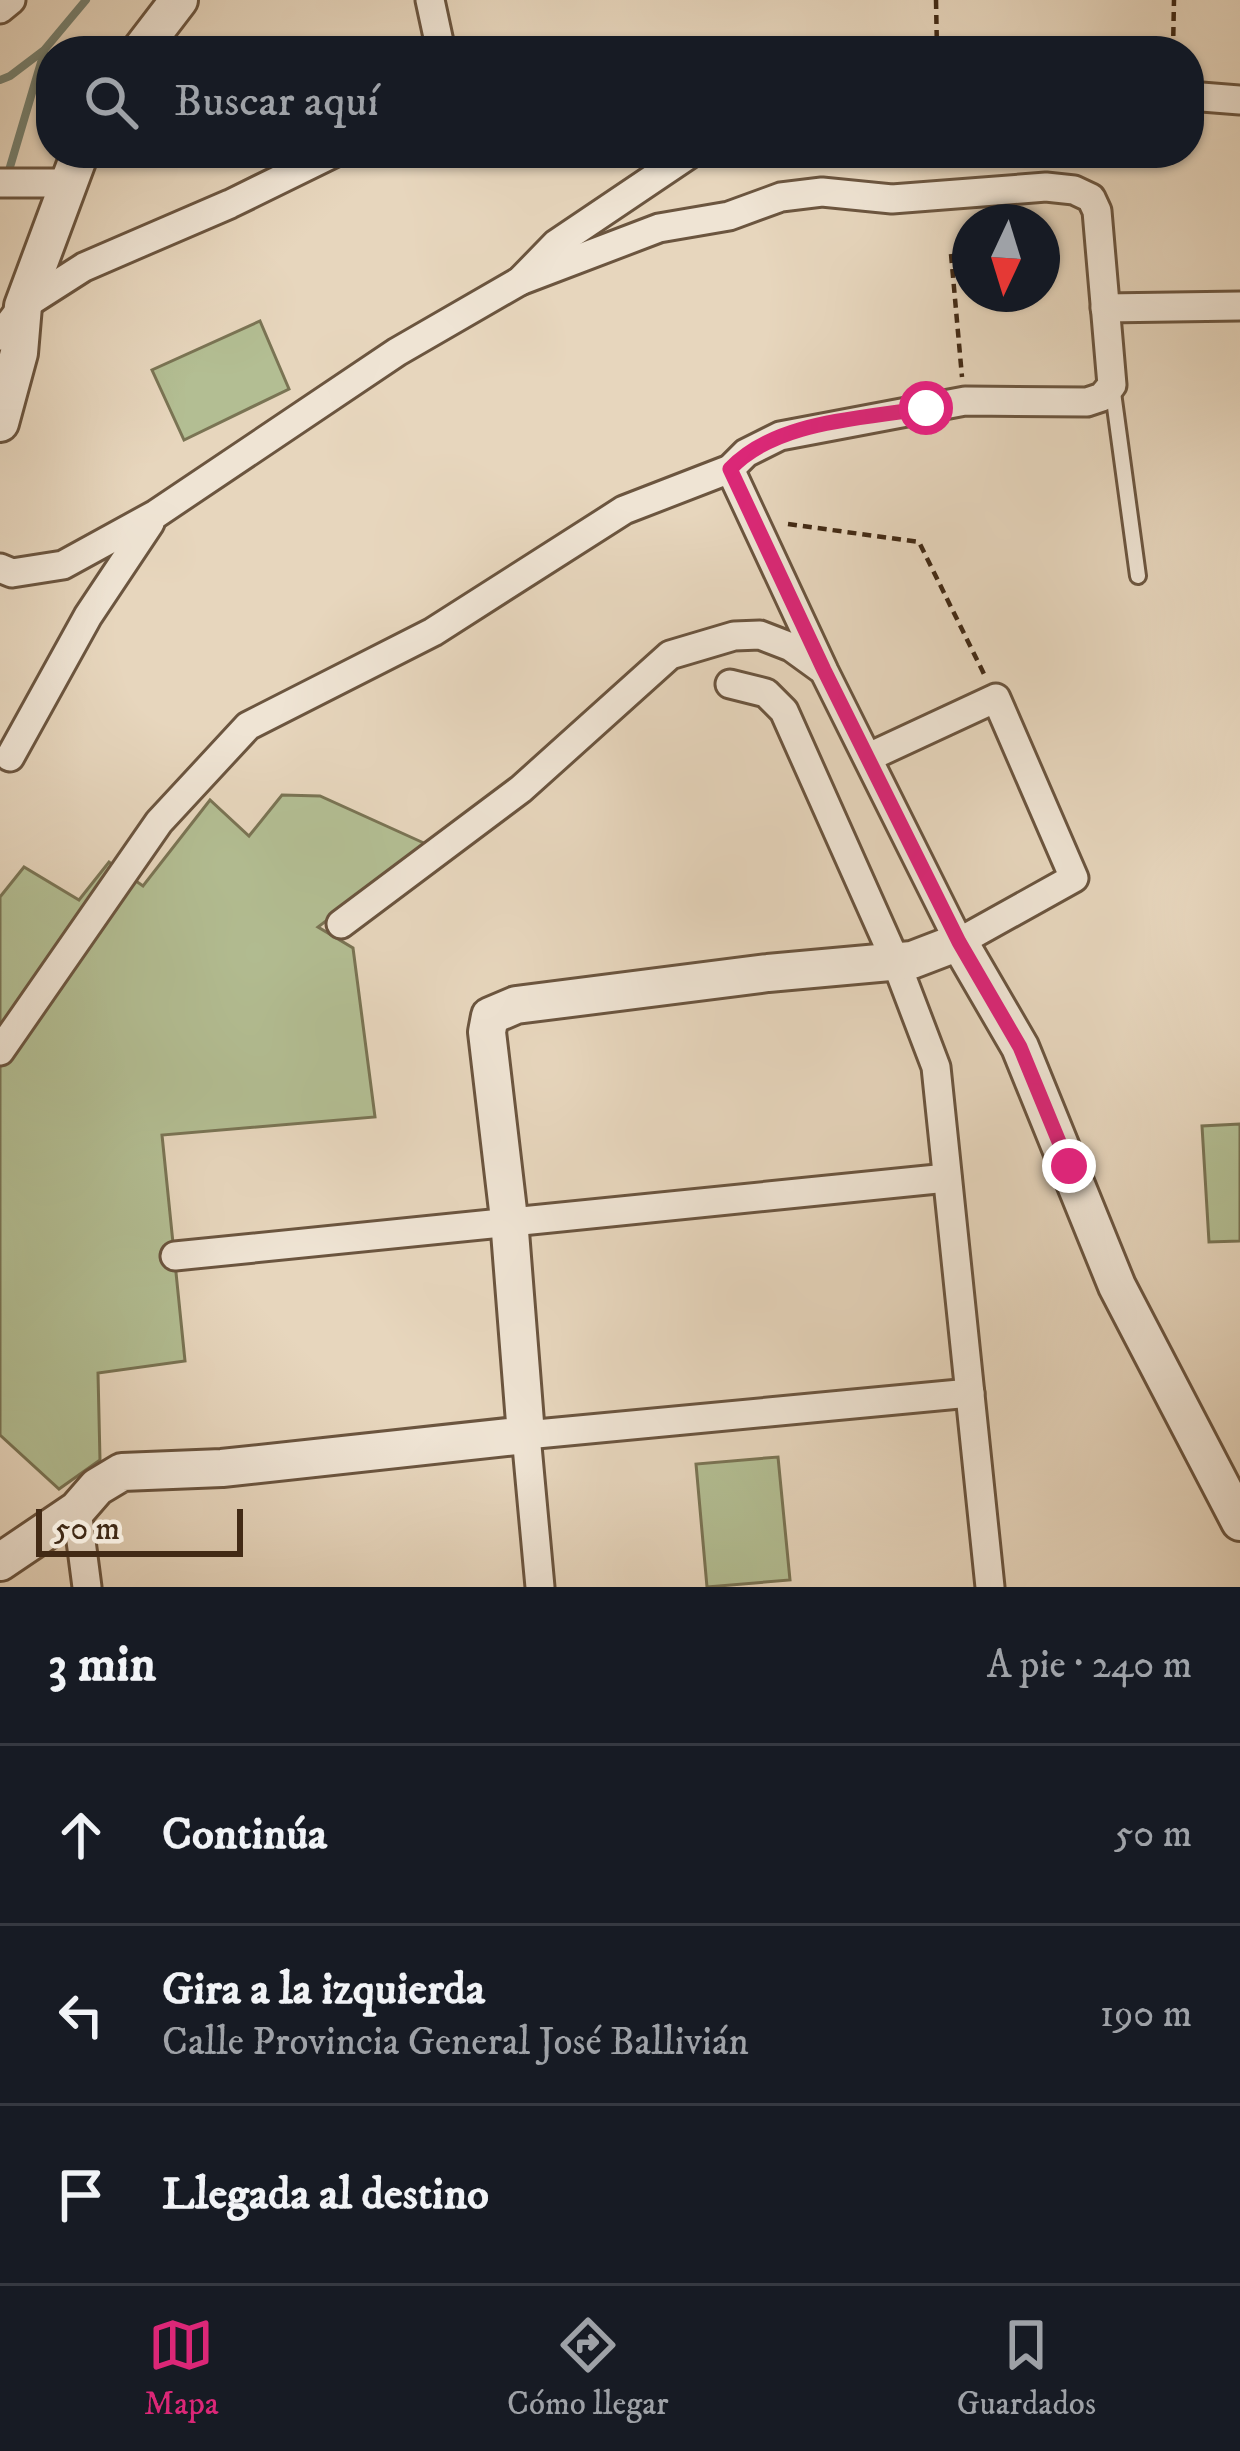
<!DOCTYPE html>
<html lang="es">
<meta charset="utf-8">
<style>
body{margin:0;font-family:"IM FELL DW Pica",serif;background:#242831;color:#f1f3f6}
.compass{position:absolute;left:952px;top:204px;width:108px;height:108px;border-radius:50%;background:#171b24;box-shadow:0 3px 9px #0004;rotate:184deg}
.scale{position:absolute;left:36px;bottom:30px;width:207px;box-sizing:border-box;padding-left:12px;border:6px solid #422a15;border-top:0;font-size:33px;line-height:42px;white-space:nowrap;color:#422a15;-webkit-text-stroke:9px #efe4d4;paint-order:stroke}
.stop{position:absolute;width:36px;height:36px;margin:-27px;border:9px solid #db2777;border-radius:50%;background:#fff}
.stop.end{background:#db2777;border-color:#fff;box-shadow:0 3px 12px #0008}
.list{margin:0;padding:0;list-style:none}
h2{display:flex;justify-content:space-between;align-items:center;height:156px;margin:0;padding:0 48px;font-size:51px}
h2 small{font-size:39px;font-weight:400;color:#9ea1a6}
.list li{display:grid;grid-template-columns:78px 1fr auto;gap:36px;align-items:center;box-sizing:border-box;height:180px;padding:0 48px;border-top:3px solid #363941}
.list b{display:block;font-size:45px;white-space:nowrap}
.list p{margin:0;font-size:39px;white-space:nowrap;color:#9ea1a6}
.list em{font-size:39px;font-style:normal;color:#9ea1a6}
.icon{flex:none;width:66px;height:66px;fill:none;stroke:currentColor;stroke-width:2;stroke-linecap:round;stroke-linejoin:round}
.map{position:relative;flex:none;width:1240px;height:1587px;overflow:hidden}
.search{position:absolute;background:#171b24;box-shadow:0 3px 9px #0004;left:36px;right:36px;top:36px;height:132px;display:flex;align-items:center;gap:30px;box-sizing:border-box;padding:0 42px;border-radius:48px;color:#9ea1a6;font-size:45px}
.sheet{height:696px;background:#171b24}
nav{display:flex;justify-content:space-around;align-items:center;box-sizing:border-box;height:168px;border-top:3px solid #363941;background:#171b24;font-size:33px;color:#9ea1a6}
nav a{display:grid;justify-items:center;gap:6px}
nav .on{color:#db2777}
.map>svg:first-child{display:block}
</style>
<div class="map">
<svg width="1240" height="1587" viewBox="0 0 1240 1587">
<rect width="100%" height="100%" fill="#e7d6bd"/>
<filter id="stains"><feTurbulence type="fractalNoise" baseFrequency=".00167" numOctaves="4"/><feColorMatrix values="0 0 0 0 .2 0 0 0 0 .09 0 0 0 0 .02 0 0 0 .5 -.17"/></filter>
<radialGradient id="worn" r=".72"><stop offset=".6" stop-color="#630" stop-opacity="0"/><stop offset="1" stop-color="#630" stop-opacity=".3"/></radialGradient>
<g fill="#b3be93" stroke="#7a7454" stroke-width="3">
<path d="M260,321l29,68 -105,51 -32,-70z"/>
<path d="M282,795l38,1 106,48 -108,83 35,21 22,169 -213,18 23,226 -87,12 2,87 -41,29 -59,-54v-538l24,-30 55,33 30,-38 34,24 67,-86 39,36z"/>
<path d="M1240,1124v117l-31,1 -7,-116z"/>
<path d="M778,1457l12,123 -83,7 -11,-123z"/>
</g>
<g fill="none" stroke-linecap="round" stroke-linejoin="round">
<g stroke="#758070" stroke-width="8">
<path d="M0,80l10,-4 33,-25"/>
<path d="M7,177l38,-128 41,-49"/>
</g>
<g stroke="#6b553f" stroke-width="20">
<path id="service" d="M1112,385l26,191"/>
</g>
<g stroke="#6b553f" stroke-width="33">
<g id="minor">
<path d="M430,0l11,51"/>
<path d="M0,9l11,-9"/>
<path d="M1189,96l51,4"/>
<path d="M0,183h68"/>
<path d="M1105,308l135,-2"/>
<path d="M0,336l23,-30 61,-39 146,-63 104,-51"/>
<path d="M730,469l94,202 135,271 115,-64 -78,-180 -127,59"/>
<path d="M0,568l12,5 51,-8 93,-51 241,-162 123,-71 36,-37 135,-91"/>
<path d="M730,684l36,9 18,18 112,251 40,105 54,520"/>
<path d="M10,757l78,-141 62,-93"/>
<path d="M341,924l180,-135 149,-134 64,-19 26,-1 31,12 29,21"/>
<path d="M0,1051l159,-229 89,-96 185,-94 191,-122 106,-41 16,-16 34,-17 185,-35 122,1 15,-5 10,-12 -15,-174 -6,-13 -17,-8 -28,-3 -154,12 -70,-7 -41,5 -52,19 -70,12 -139,53"/>
<path d="M175,1256l772,-78"/>
<path d="M77,1510l10,77"/>
<path d="M540,1587l-14,-152 444,-42"/>
</g>
</g>
<g stroke="#6b553f" stroke-width="42">
<g id="tertiary">
<path d="M140,51l39,-51"/>
<path d="M0,423l19,-70 4,-47 57,-153"/>
<path d="M0,1562l77,-52 20,-23 25,-15 100,-4 304,-33 -17,-216 -22,-187 3,-16 26,-11 252,-32 144,-13 47,-18 61,105 97,239 123,236"/>
</g>
</g>
<g stroke="#422a15" stroke-width="4.5" stroke-dasharray="9 6" stroke-linecap="butt">
<path d="M936,0l1,51"/>
<path d="M1173,51l1,-51"/>
<path d="M951,254l11,123"/>
<path d="M788,524l131,18 66,134"/>
</g>
<use href="#service" stroke="#efe4d4" stroke-width="14"/>
<use href="#minor" stroke="#efe4d4" stroke-width="27"/>
<use href="#tertiary" stroke="#efe4d4" stroke-width="36"/>
</g>
<g fill="none" stroke-linecap="round" stroke-linejoin="round">
<path stroke="#db2777" stroke-width="15" d="M926,408c-63,11 -150,12 -196,61l94,201 135,272 61,105 49,119"/>
</g>
<rect width="100%" height="100%" filter="url(#stains)"/>
<rect width="100%" height="100%" fill="url(#worn)"/>
</svg>
<svg class="compass" viewBox="-18 -18 36 36"><path d="M0-13l5 13h-10z" fill="#e53935"/><path d="M0 13l5-13h-10z" fill="#9ea1a6"/></svg>
<div class="scale">50 m</div>
<div class="stop" style="left:926px;top:408px"></div>
<div class="stop end" style="left:1069px;top:1166px"></div>
<div class="search"><svg class="icon" aria-label="search" viewBox="0 0 24 24"><circle cx="10" cy="10" r="6"/><path d="M15 15l6 6"/></svg>Buscar aquí</div>
</div>
<section class="sheet">
<h2>3 min<small>A pie · 240 m</small></h2>
<ul class="list">
<li><svg class="icon" aria-label="ahead" viewBox="0 0 24 24"><path d="M12 20V5M6 11l6-6 6 6"/></svg><div><b>Continúa</b></div><em>50 m</em></li>
<li><svg class="icon" aria-label="left" viewBox="0 0 24 24"><path d="M17 20v-9H6M10 6l-5 5 5 5"/></svg><div><b>Gira a la izquierda</b><p>Calle Provincia General José Ballivián</p></div><em>190 m</em></li>
<li><svg class="icon" aria-label="arrive" viewBox="0 0 24 24"><path d="M6 21V4h12l-3 4 3 4H6"/></svg><div><b>Llegada al destino</b></div></li>
</ul>
</section>
<nav>
<a class="on"><svg class="icon" aria-label="map" viewBox="0 0 24 24"><path d="M3 6l6-2 6 2 6-2v14l-6 2-6-2-6 2zM9 4v14M15 6v14"/></svg>Mapa</a>
<a><svg class="icon" aria-label="directions" viewBox="0 0 24 24"><path d="M12 3l9 9-9 9-9-9zM9 14v-3h6M13 9l2 2-2 2"/></svg>Cómo llegar</a>
<a><svg class="icon" aria-label="saved" viewBox="0 0 24 24"><path d="M7 4h10v16l-5-4-5 4z"/></svg>Guardados</a>
</nav>
